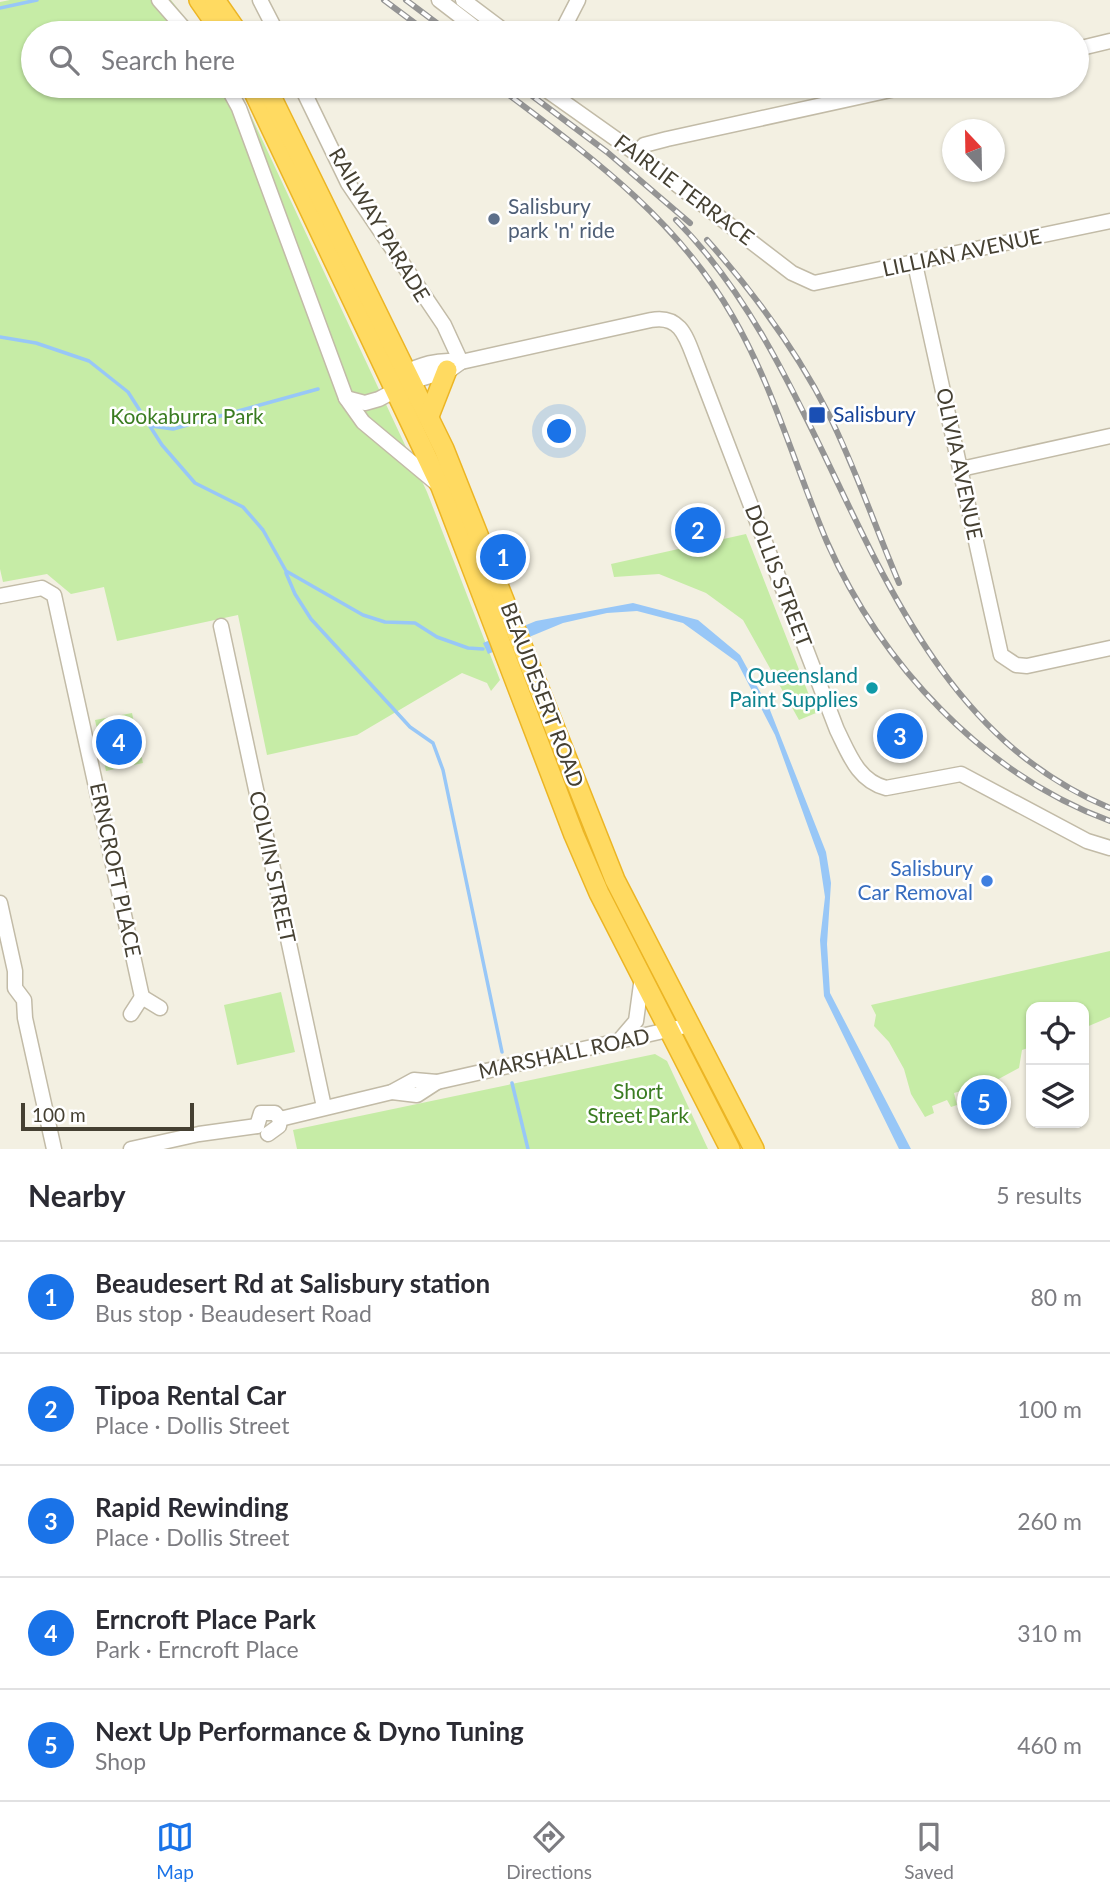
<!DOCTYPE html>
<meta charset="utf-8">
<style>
body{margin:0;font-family:Lato,sans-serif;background:#f2f2f3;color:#2b2b33}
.controls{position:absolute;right:21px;bottom:21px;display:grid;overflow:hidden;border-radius:14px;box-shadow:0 2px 5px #0004}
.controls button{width:63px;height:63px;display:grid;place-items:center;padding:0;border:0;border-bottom:2px solid #e1e1e2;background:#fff;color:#2b2b33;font:35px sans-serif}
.compass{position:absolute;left:942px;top:119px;width:63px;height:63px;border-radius:50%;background:#fff;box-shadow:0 2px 5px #0004;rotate:338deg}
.scale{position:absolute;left:21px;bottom:18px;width:173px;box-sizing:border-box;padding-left:7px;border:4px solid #454032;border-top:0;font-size:19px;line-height:24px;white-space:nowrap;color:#454032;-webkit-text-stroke:5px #fff;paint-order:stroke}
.you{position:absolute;left:560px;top:432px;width:24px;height:24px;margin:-18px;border:5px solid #fff;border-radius:50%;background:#1a73e8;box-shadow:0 0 0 10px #1a73e833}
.badge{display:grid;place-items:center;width:46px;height:46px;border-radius:50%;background:#1a73e8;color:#fff;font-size:23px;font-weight:700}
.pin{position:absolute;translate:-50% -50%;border:4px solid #fff;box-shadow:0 2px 7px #0006}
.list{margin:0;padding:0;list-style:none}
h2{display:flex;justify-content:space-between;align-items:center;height:91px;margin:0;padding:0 28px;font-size:30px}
h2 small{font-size:23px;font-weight:400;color:#7c7c81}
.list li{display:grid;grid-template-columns:46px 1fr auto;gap:21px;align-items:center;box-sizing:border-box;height:112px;padding:0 28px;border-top:2px solid #e1e1e2}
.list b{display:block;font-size:26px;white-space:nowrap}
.list p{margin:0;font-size:23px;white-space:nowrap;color:#7c7c81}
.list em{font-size:23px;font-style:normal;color:#7c7c81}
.icon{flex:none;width:38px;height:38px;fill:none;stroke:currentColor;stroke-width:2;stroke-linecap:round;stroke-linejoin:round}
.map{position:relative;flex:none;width:1110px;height:1149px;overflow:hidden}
.search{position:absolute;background:#fff;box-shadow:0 2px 5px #0004;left:21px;right:21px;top:21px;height:77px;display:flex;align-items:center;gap:18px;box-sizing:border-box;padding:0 24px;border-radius:38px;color:#7c7c81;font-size:26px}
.sheet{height:651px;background:#fff}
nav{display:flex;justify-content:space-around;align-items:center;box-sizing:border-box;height:98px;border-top:2px solid #e1e1e2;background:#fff;font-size:19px;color:#7c7c81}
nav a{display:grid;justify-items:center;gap:4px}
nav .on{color:#1a73e8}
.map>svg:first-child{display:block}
</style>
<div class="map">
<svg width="1110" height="1149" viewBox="0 0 1110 1149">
<rect width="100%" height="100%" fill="#f3f0e2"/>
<g fill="#c6eca6">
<path d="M10,0h161l26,33h-164v53l205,2 189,404 73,188 -9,11 -4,-8 -25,-10 -105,62 -90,20 -29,-140 -121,26 -13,-54 -33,7 -24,-20 -44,8 -3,-13v-567z"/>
<path d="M746,534l70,179 -17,7 -56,-100 -37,-27 -47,-19 -45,3 -3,-13z"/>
<path d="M132,713l11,50 -37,8 -11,-51z"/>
<path d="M1110,951v66l-26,11v-21h-53v40l-9,3 -3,18 -26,14 -39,11 3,12 -6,2 -4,-7 -15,6 2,7 -9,4 -14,-23 -7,-25 -15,-27 -15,-16 2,-11 -5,-10z"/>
<path d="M281,992l14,60 -58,13 -13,-60z"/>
<path d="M655,1054l12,7 41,88h-411l-4,-19z"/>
</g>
<path fill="#98c7f7" d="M633,603l65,17 42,35 30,55 56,142 5,31 -4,61 3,49 81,156h-12l-75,-153 -4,-56 5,-43 -6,-40 -44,-122 -38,-73 -54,-39 -46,-12 -30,2 -44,10 -75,31 -5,-11 53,-22z"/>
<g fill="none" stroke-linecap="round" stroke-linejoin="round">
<g stroke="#98c7f7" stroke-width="3.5">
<path d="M0,8l37,-8"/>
<path d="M0,337l36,6 53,18 39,31 34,53 33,38 48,24 20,23 23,41 77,44 22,7 30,1 22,14 31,11 15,1"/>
<path d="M151,426l22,3 145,-40"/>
<path d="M286,573l9,21 16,25 99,108 23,16 10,27 59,282"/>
<path d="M512,1083l16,66"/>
</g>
<g stroke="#c2bba7" stroke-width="17">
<g id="minor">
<path d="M159,0l29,33"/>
<path d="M260,0l17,33"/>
<path d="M439,0l43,33"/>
<path d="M463,0l44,33"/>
<path d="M561,33l17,-33"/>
<path d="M1077,49l33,-8"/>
<path d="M227,86l12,22 107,290 17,24 72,60"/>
<path d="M301,86l47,97 96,142 17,37"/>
<path d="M541,86l96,68 155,119 22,10 296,-62"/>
<path d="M637,154l7,-9 23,-6 242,-53"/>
<path d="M915,264l86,391 15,10 11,1 83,-18"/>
<path d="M399,375c21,-10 39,-17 62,-13"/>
<path d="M346,398l19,5 14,-4 34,-18 37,-11 11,-8 190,-42c31,-6 36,20 46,45l140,365c12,24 21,51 49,58l75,-14 126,67 23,7"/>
<path d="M961,469l149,-33"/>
<path d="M0,596l42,-8 12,7 88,402"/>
<path d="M221,626l103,481"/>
<path d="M0,903l15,68v17l9,12 1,18 29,131"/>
<path d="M131,1014l11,-17 18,11"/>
<path d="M618,1042l18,-21 6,-44"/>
<path d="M392,1092l25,3 20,-13"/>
<path d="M280,1119l112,-27 22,-12 23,2 253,-57"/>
<path d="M257,1126l4,-13h14l5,6 -1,7 -11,8"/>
<path d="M131,1149l68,-15 58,-8"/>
</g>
</g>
<g stroke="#ecb524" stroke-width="22">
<g id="highway">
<path d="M199,0l23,33"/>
<path d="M215,0l23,33"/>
<path d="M251,86l190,401 133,348 25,58 131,256"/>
<path d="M266,86l178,363 171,431 139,269"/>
<path d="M429,416l18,-46"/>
</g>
</g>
<use href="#minor" stroke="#fff" stroke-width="14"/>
<use href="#highway" stroke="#ffda61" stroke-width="19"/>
<g stroke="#949494" stroke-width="6">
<g id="rail">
<path d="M384,0l44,33"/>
<path d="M406,0l44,33"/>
<path d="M497,86c90,68 179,131 236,231 41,71 62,150 94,225 54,122 156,232 283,279"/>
<path d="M519,86l88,66 83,71"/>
<path d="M676,220c173,174 188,485 434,588"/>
<path d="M707,240c48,54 90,111 122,175 27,54 46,112 70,168"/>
</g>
</g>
<use href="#rail" stroke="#fff" stroke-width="3.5" stroke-dasharray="10" stroke-linecap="butt"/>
</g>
<circle fill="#5c6f8a" stroke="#fff" stroke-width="2.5" cx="494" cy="219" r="7"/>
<rect fill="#1a4fb4" stroke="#fff" stroke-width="2.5" x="808" y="406" width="18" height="18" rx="3.5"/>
<circle fill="#0f9aa8" stroke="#fff" stroke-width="2.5" cx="872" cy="688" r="7"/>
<circle fill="#3f7fe0" stroke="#fff" stroke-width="2.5" cx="987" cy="881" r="7"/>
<g text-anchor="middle" stroke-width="5" stroke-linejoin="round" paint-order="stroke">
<g font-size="21" fill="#454032" stroke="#fff">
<text transform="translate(684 190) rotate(37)" y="7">FAIRLIE TERRACE</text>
<text transform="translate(379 225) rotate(59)" y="7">RAILWAY PARADE</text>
<text transform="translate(962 253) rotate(-12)" y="7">LILLIAN AVENUE</text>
<text transform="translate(959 464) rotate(78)" y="7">OLIVIA AVENUE</text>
<text transform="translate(778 576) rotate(69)" y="7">DOLLIS STREET</text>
<text transform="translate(542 695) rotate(69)" y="7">BEAUDESERT ROAD</text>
<text transform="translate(272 867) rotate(78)" y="7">COLVIN STREET</text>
<text transform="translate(115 870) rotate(78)" y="7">ERNCROFT PLACE</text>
<text transform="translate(564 1054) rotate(-12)" y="7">MARSHALL ROAD</text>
</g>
<g font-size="21" fill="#4e5e75" stroke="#fff" text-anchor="start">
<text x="508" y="214">Salisbury<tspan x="508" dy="24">park 'n' ride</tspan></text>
</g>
<g font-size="21" fill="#164399" stroke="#fff" text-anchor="start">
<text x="833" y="422">Salisbury</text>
</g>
<g font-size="21" fill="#3a7c21" stroke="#fff">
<text x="187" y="424">Kookaburra Park</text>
<text x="638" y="1099">Short<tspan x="638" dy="24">Street Park</tspan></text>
</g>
<g font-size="21" fill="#0d838f" stroke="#fff" text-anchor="end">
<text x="858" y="683">Queensland<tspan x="858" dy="24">Paint Supplies</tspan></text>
</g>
<g font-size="21" fill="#366cbe" stroke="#fff" text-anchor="end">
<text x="973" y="876">Salisbury<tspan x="973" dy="24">Car Removal</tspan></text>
</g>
</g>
</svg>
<div class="controls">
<button><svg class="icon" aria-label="locate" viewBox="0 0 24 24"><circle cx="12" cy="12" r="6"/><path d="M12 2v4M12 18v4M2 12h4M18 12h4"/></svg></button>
<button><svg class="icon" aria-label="layers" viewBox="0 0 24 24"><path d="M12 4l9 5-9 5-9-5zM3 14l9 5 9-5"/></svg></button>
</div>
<svg class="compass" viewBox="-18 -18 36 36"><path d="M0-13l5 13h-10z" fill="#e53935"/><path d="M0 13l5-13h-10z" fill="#7c7c81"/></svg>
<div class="scale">100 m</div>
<div class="you"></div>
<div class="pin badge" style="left:503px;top:557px">1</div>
<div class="pin badge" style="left:698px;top:530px">2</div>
<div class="pin badge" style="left:900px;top:736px">3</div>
<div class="pin badge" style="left:119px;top:742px">4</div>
<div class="pin badge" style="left:984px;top:1102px">5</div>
<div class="search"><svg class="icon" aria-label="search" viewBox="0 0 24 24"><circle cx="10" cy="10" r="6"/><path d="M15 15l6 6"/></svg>Search here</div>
</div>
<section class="sheet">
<h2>Nearby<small>5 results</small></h2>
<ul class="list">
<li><span class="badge">1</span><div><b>Beaudesert Rd at Salisbury station</b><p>Bus stop · Beaudesert Road</p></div><em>80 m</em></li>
<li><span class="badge">2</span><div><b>Tipoa Rental Car</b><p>Place · Dollis Street</p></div><em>100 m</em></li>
<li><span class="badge">3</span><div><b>Rapid Rewinding</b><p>Place · Dollis Street</p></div><em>260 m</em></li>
<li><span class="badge">4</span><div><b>Erncroft Place Park</b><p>Park · Erncroft Place</p></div><em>310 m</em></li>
<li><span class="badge">5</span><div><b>Next Up Performance &amp; Dyno Tuning</b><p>Shop</p></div><em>460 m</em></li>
</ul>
</section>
<nav>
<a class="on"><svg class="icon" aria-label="map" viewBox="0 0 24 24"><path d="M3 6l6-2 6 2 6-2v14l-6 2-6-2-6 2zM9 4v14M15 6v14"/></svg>Map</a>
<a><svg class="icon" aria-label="directions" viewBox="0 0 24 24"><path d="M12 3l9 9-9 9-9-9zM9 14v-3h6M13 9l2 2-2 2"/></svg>Directions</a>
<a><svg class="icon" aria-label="saved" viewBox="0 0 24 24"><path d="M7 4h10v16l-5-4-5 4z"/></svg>Saved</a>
</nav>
